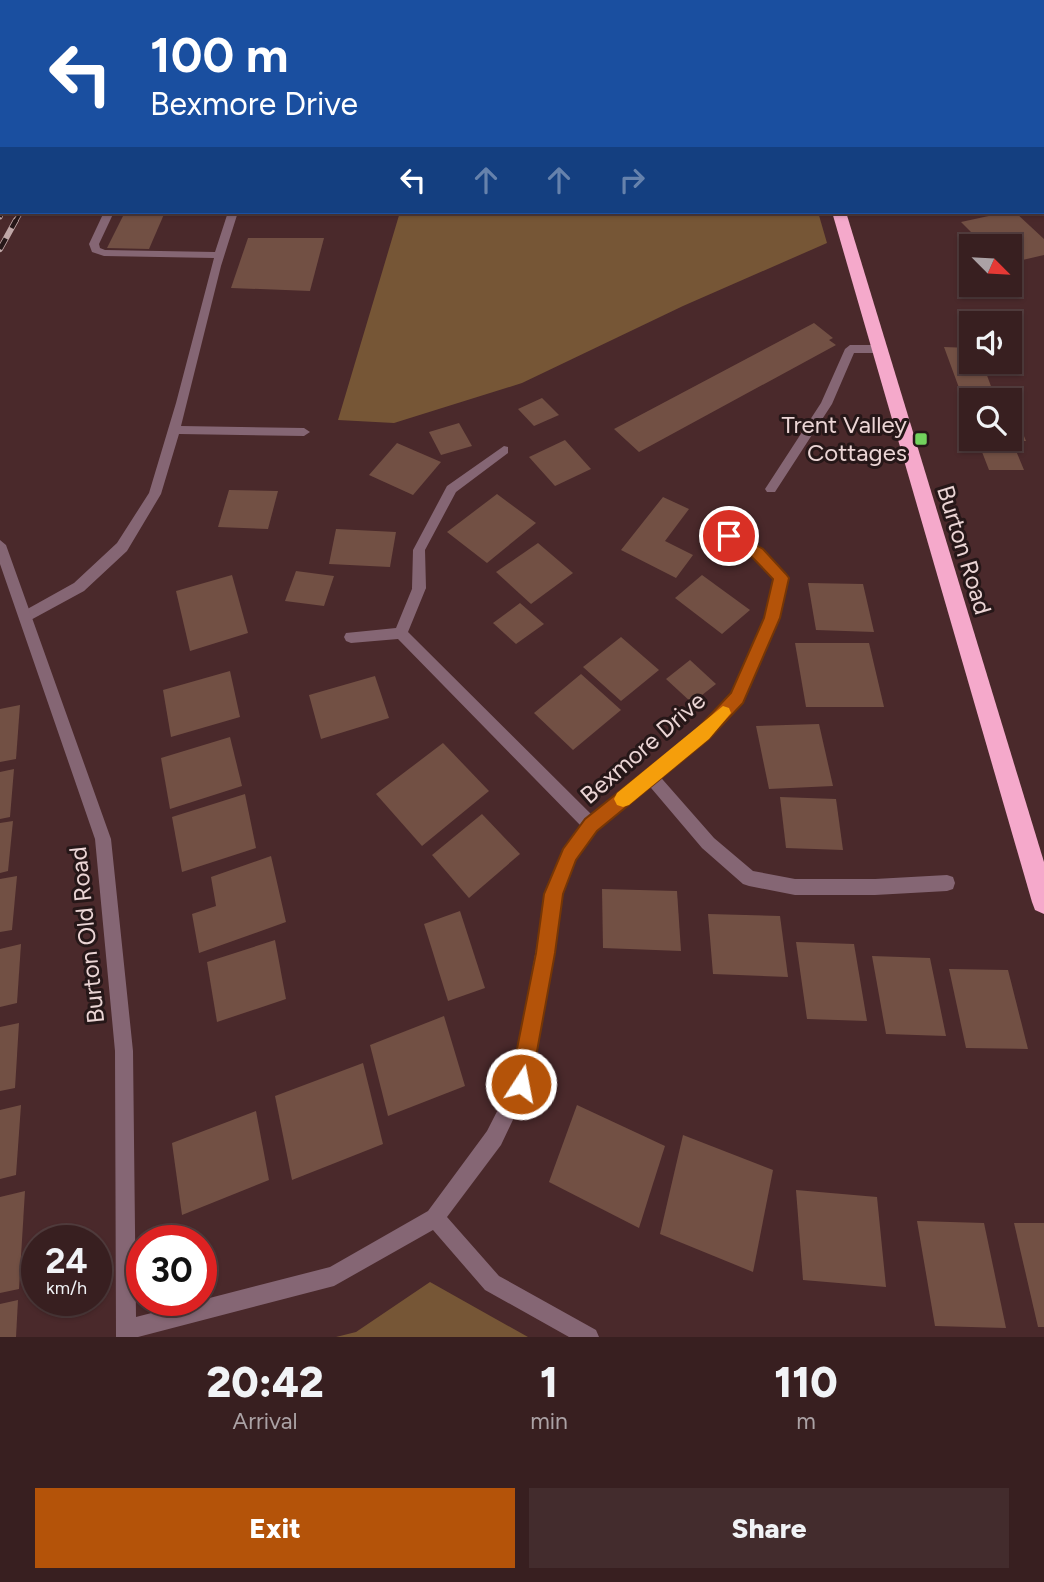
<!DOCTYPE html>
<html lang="en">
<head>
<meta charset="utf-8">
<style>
	body { margin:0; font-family:Figtree,sans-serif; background:#432c2d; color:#f1f3f6; height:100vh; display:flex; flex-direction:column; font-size:26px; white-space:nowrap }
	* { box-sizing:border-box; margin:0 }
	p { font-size:23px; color:#aba2a5 }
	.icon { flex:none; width:38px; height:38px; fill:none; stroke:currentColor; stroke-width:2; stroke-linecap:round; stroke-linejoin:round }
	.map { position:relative; height:1337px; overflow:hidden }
	.sheet { display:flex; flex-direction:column; background:#381f20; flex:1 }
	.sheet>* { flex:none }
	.hud { position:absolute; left:0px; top:0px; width:1045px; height:214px; box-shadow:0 2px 5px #0004,0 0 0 2px #523d3e; background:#1a4fa0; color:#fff; overflow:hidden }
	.needle { width:46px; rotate:114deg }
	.tools { position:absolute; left:959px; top:234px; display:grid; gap:14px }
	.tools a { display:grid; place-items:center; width:63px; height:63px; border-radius:0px; background:#381f20; box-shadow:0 2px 5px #0004,0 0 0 2px #523d3e; font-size:35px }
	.speed { position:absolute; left:21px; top:1225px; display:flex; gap:14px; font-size:35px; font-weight:700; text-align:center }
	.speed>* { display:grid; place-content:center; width:91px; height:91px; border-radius:50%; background:#381f20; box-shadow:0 2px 5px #0004,0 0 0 2px #523d3e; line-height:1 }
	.speed small { font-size:18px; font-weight:400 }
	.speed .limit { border:10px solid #d22; background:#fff; color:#111 }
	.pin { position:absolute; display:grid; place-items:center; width:60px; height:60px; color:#fff; margin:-30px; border:4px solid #fff; border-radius:50%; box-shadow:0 2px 7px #0007 }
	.me { position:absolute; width:77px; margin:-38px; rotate:11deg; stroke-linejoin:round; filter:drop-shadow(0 0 5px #0008) }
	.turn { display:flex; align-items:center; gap:24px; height:147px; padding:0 35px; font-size:32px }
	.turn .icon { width:91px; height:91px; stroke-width:2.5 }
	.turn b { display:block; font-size:49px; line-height:60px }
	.lanes { display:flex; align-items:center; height:66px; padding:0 35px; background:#0003; justify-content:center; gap:35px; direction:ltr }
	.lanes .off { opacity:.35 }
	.eta { display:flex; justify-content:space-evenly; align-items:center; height:119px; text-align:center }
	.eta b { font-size:42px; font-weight:800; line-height:49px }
	.cta { display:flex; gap:14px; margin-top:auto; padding:14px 35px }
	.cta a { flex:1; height:80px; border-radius:0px; background:#b45309; color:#fff; font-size:28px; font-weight:800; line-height:80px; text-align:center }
	.cta a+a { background:#432c2d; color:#f1f3f6 }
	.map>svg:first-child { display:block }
</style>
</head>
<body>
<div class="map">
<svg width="1044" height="1337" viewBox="0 0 1044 1337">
	<rect width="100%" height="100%" fill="#4a292b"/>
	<g fill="#765636">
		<path d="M400 212H818L827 243 683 306 522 383 394 423 338 420Z"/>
		<path d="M430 1282 528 1337H336L356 1332Z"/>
	</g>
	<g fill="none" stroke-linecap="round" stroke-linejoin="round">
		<rect fill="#714073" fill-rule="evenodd" x="1043" y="74" width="1" height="4"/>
	</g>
	<g fill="#725044">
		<path d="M125 212H165L149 249 107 248Z"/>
		<path d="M1007 212H1015L1044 239V255L1010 263V247H986L961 222Z"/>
		<path d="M248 238H324L310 291 231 288Z"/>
		<path d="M814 323 833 338 829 340 836 345 639 452 614 429Z"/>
		<path d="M944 347 971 348V362H982L995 397 962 396Z"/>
		<path d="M542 398 559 415 534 426 518 409Z"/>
		<path d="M1010 411H1014L1026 441H1012L1024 470H989L977 439H1010Z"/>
		<path d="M459 423 472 446 441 455 429 432Z"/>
		<path d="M565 440 591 469 555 486 529 457Z"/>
		<path d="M397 443 441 462 413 495 369 475Z"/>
		<path d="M229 490 278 491 268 529 218 527Z"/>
		<path d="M497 494 536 523 487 563 447 532Z"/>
		<path d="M663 497 689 509 665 541 693 555 676 578 621 550Z"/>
		<path d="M336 529 396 532 390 567 329 564Z"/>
		<path d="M538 543 573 573 531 604 496 572Z"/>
		<path d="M296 571 334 576 324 606 285 601Z"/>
		<path d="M232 575 248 633 190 651 176 591Z"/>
		<path d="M702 575 750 610 722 634 675 598Z"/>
		<path d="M808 583 863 584 874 632 816 630Z"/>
		<path d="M520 603 544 624 516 644 493 623Z"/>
		<path d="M621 637 659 670 621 701 583 667Z"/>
		<path d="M795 643H869L884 707H806Z"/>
		<path d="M690 660 716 684 692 703 666 679Z"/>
		<path d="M230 671 240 717 171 737 163 690Z"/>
		<path d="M581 674 621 710 573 750 534 713Z"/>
		<path d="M375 676 389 718 321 739 309 695Z"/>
		<path d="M20 705 16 759 0 762V709Z"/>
		<path d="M819 724 833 786 769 789 756 726Z"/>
		<path d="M230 737 242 786 170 809 161 758Z"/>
		<path d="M443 743 489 791 422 846 376 794Z"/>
		<path d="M14 769 10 817 0 819V772Z"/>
		<path d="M245 794 256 848 182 872 172 817Z"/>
		<path d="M780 797 836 799 843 850 786 848Z"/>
		<path d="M482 814 520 854 469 898 432 855Z"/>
		<path d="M13 821 8 871 0 873V823Z"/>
		<path d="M271 856 286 922 199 953 192 914 216 906 211 877Z"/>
		<path d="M17 876 12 930 0 932V879Z"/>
		<path d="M602 889 677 891 681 951 603 948Z"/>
		<path d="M460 911 485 988 448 1001 424 924Z"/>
		<path d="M708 914 780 916 788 977 713 974Z"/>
		<path d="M275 940 286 999 217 1022 207 962Z"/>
		<path d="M796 942 854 944 867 1021 807 1019Z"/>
		<path d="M21 944 17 1003 0 1007V949Z"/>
		<path d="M872 956 930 958 946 1036 886 1034Z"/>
		<path d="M949 969 1008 970 1028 1049 966 1048Z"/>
		<path d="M444 1016 465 1086 388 1116 370 1045Z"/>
		<path d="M19 1023 15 1088 0 1091V1027Z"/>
		<path d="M363 1063 383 1144 292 1180 275 1096Z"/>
		<path d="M21 1105 16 1175 0 1179V1110Z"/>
		<path d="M577 1105 665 1146 639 1228 549 1182Z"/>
		<path d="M256 1111 269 1180 182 1215 172 1143Z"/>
		<path d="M683 1135 773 1170 753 1272 660 1234Z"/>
		<path d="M796 1190 877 1197 886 1287 803 1280Z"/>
		<path d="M25 1191 19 1289 0 1293V1197Z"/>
		<path d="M917 1221 984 1223 1006 1328 935 1326Z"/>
		<path d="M1014 1223H1044V1327H1038Z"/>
		<path d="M18 1300 16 1337H0V1304Z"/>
	</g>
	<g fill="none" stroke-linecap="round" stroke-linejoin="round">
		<path stroke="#7f6163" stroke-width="2.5" stroke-dasharray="2 2" stroke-linecap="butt" d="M848 0 851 2"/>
		<g fill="#856674" fill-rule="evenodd">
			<path d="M697 0H705L706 2H698Z"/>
			<path d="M104 212H114L99 244 100 248 105 250 215 252 228 212H238L221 266 181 426 304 428 310 432 304 436 179 434 161 494 127 551 84 591 27 622 22 620 20 616 22 612 74 583 117 543 149 493 176 403 214 258 104 256 92 252 89 244Z"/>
			<path d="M850 345H879L884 349 879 353H854L832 404 775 492H767L765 489 767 486 821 403 845 349Z"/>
			<path d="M504 446 508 447V453L456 492 425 550 426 588 419 593 414 592 412 588 413 550 447 486Z"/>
			<path d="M729 531 763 549 788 578 779 618 742 702 708 739 703 740 698 739 696 734 732 694 765 618 774 579 753 557 725 539 723 536Z"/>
			<path d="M651 770 656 772 714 838 753 871 795 879H875L947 875 953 877 955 883 953 889 947 891 875 895H795L749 886 743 884 702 848 646 782 643 777 646 772Z"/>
		</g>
		<g fill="#856674" fill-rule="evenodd">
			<rect x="1043" y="26" width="1" height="4"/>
			<path d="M0 540 6 545 111 839 133 1051 136 1317 330 1267 428 1211 487 1131 512 1082 546 894 563 850 581 826 398 639 351 643 346 641 344 637 346 633 396 628 414 584H424L426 588 408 632 592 815 698 729 703 728 708 729 710 734 708 739 596 830 575 860 562 894 530 1084 501 1145 447 1217 499 1276 596 1330 599 1337H569L485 1290 433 1230 334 1286 138 1337H116L115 1051 95 839 0 564Z"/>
		</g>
		<g fill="#f5a9cb" fill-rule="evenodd">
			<rect x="783" y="0" width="12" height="2"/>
			<path d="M832 212H846L1044 862V914L1035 910 1032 902Z"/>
		</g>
		<g stroke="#c0a7a7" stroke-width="5">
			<g id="rail-far1">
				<path d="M220 2 222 0"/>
				<path d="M0 175 2 170"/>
				<path d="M0 217 2 212"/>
				<path d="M15 222 21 212"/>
			</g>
		</g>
		<g stroke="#c0a7a7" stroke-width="6">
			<path id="rail" d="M0 249 16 220"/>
		</g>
		<use href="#rail-far1" stroke="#261718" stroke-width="3.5" stroke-dasharray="10" stroke-linecap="butt"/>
		<use href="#rail" stroke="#261718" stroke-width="4.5" stroke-dasharray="12" stroke-linecap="butt"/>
	</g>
	<path fill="#b45309" stroke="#753606" stroke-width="2" d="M729 530 763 549 786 574 789 578 780 618 743 703 709 739 597 831 576 860 563 894 555 953 531 1084 528 1091 521 1094 513 1091 510 1084 536 953 544 894 563 849 585 819 697 729 731 693 764 618 773 579 752 557 724 540 721 536 724 532Z"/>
	<path fill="#f59e0b" d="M723 706 729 708 731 713 709 739 629 805 623 807 617 805 614 799 617 793Z"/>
	<rect fill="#72d25d" stroke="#261718" stroke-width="2.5" x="914" y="432" width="14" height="14" rx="3.5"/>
	<g text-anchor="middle" stroke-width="6" stroke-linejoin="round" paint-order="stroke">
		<g font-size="24" fill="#ebd5d5" stroke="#261718" text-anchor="end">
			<text x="907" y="433">Trent Valley<tspan x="907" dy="28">Cottages</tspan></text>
		</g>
		<g font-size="24" fill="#ebd5d5" stroke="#261718">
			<text transform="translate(964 550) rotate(73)" y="8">Burton Road</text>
			<text transform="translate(643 748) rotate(-41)" y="8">Bexmore Drive</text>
			<text transform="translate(87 935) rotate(-96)" y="8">Burton Old Road</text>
		</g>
	</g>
</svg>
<div class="tools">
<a><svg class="needle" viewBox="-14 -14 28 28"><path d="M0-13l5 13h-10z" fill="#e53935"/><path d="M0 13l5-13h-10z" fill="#aba2a5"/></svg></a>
<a><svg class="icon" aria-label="sound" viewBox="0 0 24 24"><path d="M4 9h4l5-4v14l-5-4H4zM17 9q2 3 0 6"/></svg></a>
<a><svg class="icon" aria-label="search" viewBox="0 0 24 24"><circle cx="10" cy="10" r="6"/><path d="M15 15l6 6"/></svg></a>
</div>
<div class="speed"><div>24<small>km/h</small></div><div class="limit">30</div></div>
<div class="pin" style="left:729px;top:536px;background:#d93025"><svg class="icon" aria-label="arrive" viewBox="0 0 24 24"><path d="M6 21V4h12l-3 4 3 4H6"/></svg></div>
<svg class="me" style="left:521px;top:1084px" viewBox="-20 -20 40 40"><circle r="17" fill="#b45309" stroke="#fff" stroke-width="3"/><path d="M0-11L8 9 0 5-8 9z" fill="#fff"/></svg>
<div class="hud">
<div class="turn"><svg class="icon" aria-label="left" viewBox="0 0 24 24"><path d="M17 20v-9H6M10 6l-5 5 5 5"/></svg><div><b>100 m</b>Bexmore Drive</div></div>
<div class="lanes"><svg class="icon" aria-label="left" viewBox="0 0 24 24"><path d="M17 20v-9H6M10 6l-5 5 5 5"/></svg><svg class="icon off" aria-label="ahead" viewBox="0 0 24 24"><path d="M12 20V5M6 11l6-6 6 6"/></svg><svg class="icon off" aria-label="ahead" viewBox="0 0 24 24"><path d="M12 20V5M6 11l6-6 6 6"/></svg><svg class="icon off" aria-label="right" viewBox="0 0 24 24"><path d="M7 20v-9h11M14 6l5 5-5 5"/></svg></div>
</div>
</div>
<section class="sheet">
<div class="eta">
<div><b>20:42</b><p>Arrival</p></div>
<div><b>1</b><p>min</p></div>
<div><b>110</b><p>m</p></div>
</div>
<div class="cta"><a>Exit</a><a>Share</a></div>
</section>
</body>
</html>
